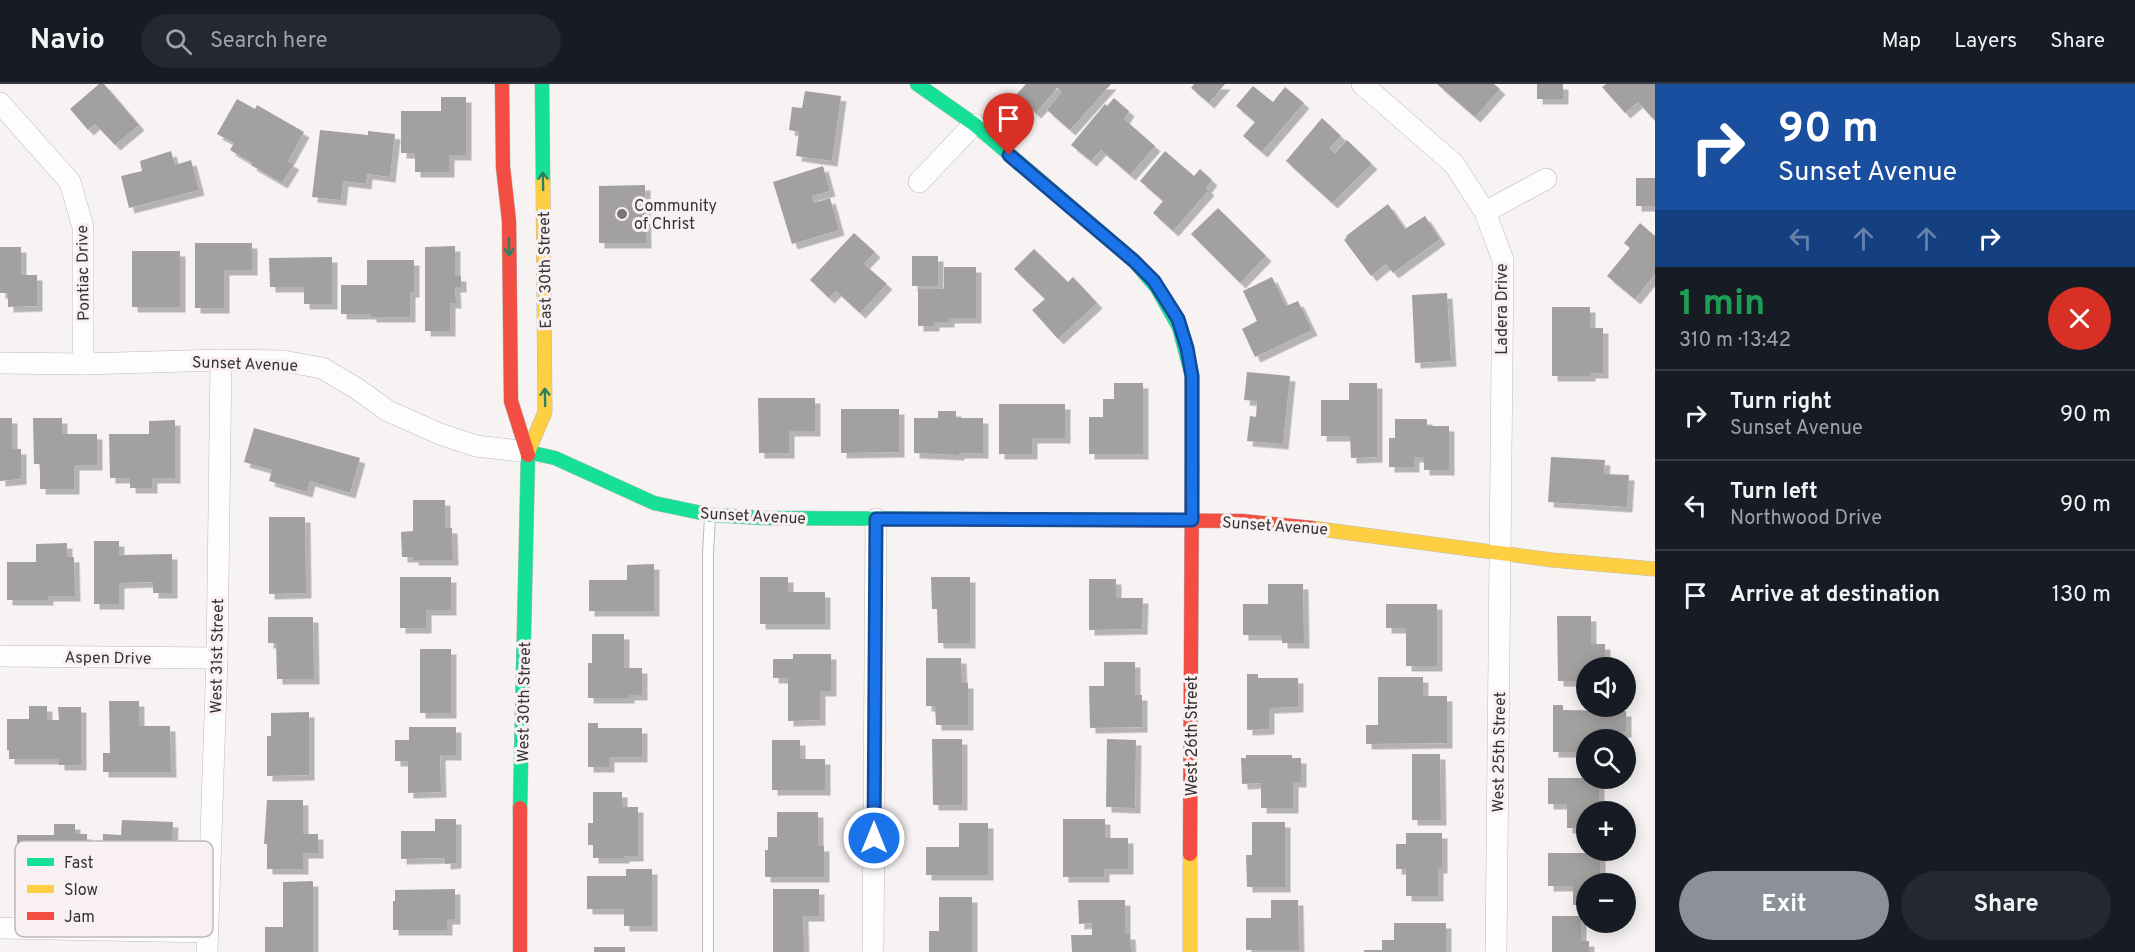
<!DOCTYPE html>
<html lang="en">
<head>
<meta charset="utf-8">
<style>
	body { margin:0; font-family:Overpass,sans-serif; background:#242831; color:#f1f3f6; height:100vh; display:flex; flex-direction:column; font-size:22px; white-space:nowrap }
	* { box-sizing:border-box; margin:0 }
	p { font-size:20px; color:#9ea1a6 }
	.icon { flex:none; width:33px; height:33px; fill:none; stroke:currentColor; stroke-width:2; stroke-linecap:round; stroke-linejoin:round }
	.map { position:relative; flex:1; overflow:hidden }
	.side { display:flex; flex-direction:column; background:#171b24; width:480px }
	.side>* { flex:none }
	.guide { background:#1a4fa0; color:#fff; overflow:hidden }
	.tools { position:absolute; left:1576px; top:573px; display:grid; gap:12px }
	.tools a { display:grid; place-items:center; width:60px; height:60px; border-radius:50%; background:#171b24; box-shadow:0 3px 15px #0003; font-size:30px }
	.pin { position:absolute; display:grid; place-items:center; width:51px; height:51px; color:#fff; margin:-62px -26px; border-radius:50% 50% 50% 0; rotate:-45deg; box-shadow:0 0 6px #0007 }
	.pin .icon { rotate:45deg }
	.me { position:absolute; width:66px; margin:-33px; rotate:0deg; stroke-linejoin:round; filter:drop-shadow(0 0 4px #0008) }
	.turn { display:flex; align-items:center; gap:21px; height:126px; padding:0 24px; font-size:27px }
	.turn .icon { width:78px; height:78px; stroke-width:2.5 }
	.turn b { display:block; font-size:42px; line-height:51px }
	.lanes { display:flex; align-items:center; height:57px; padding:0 24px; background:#0003; justify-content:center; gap:30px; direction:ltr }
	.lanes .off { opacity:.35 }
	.round { display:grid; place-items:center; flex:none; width:63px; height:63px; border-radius:32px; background:#242831 }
	.summary { display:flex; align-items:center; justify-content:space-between; height:102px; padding:0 24px }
	h1 { font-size:36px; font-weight:700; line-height:45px; color:#1e9e55 }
	.button { display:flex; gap:12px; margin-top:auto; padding:12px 24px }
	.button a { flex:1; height:69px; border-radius:36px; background:#8c9099; color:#fff; font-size:24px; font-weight:700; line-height:69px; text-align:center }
	.button a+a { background:#242831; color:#f1f3f6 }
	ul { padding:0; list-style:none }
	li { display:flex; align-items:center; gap:18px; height:90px; padding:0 24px; border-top:2px solid #363941 }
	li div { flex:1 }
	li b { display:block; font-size:22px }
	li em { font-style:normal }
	header { display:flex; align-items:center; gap:36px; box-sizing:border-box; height:84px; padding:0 30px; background:#171b24; border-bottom:2px solid #363941 }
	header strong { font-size:28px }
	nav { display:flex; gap:33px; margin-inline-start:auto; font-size:21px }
	.search { width:420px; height:54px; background:#242831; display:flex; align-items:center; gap:15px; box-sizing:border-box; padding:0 21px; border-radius:33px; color:#9ea1a6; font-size:22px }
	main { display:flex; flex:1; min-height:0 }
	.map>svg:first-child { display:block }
</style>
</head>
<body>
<header>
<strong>Navio</strong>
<div class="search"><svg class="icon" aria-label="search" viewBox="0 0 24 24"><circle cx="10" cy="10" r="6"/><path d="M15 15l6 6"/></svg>Search here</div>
<nav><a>Map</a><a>Layers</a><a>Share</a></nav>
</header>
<main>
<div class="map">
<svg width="1655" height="868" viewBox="0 0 1655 868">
	<defs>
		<filter id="shadow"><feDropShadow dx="5.5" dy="5.5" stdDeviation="0" flood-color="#0004"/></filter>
	</defs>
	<rect width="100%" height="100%" fill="#f7f3f3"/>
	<g fill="#a3a1a0" filter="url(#shadow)">
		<path d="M99 0H104L139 41 115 61 95 40 88 46 70 25Z"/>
		<path d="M1026 0H1111L1070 46 1047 26 1062 8 1057 4 1036 29 1015 12Z"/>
		<path d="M1194 0H1225L1209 19 1191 4Z"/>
		<path d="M1437 0H1494L1500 5 1475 33Z"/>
		<rect x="1537" y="0" width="26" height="15"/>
		<path d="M1606 0H1655V37L1638 18 1625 29 1602 3Z"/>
		<path d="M1253 2 1273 18 1285 3 1304 19 1262 68 1243 52 1255 38 1236 22Z"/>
		<path d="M805 7 841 12 832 77 796 72 799 48 789 46 792 23 802 24Z"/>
		<path d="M441 13H466V71H449V88H415V69H401V27H441Z"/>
		<path d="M1114 14 1129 27 1124 35 1155 62 1130 91 1101 66 1091 77 1071 61 1105 20 1107 22Z"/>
		<path d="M237 15 255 25 257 21 304 48 288 77 294 80 282 99 251 81 252 79 230 66 234 59 217 50Z"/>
		<path d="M1322 34 1341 52 1329 64 1335 69 1347 56 1372 80 1332 119 1286 77Z"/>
		<path d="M320 46 368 51V47L395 50 390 93 367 90 366 100 343 97 341 116 312 113Z"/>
		<path d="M171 67 175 81 191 76 199 106 129 124 121 92 142 87 140 77Z"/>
		<path d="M1165 67 1194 92 1200 85 1212 96 1206 104 1209 106 1173 147 1153 129 1163 117 1140 97Z"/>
		<path d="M823 82 830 107 812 112 814 119 830 114 839 146 792 160 773 98Z"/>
		<rect x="1636" y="94" width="19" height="28"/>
		<path d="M645 101 646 159H599V102Z"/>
		<path d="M1388 120 1405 145 1425 132 1440 155 1393 189 1386 180 1371 192 1344 156 1347 153 1346 152Z"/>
		<path d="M1218 124 1266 172 1240 199 1191 150Z"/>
		<path d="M1640 139 1655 152V190L1635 215 1607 192 1630 164 1624 159Z"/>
		<path d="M854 149 875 168 864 180 887 200 860 229 836 207 829 214 810 196Z"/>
		<path d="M195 159H252V186H224V224H195Z"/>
		<path d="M455 162V192H461V203H455L456 219H450V247H425V163Z"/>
		<path d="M0 163H21V191H37V222L8 223V209H0Z"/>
		<path d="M1034 165 1068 198 1073 193 1097 219 1058 255 1032 226 1045 215 1014 185Z"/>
		<rect x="132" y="167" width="48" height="56"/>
		<rect x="912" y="172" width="26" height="30"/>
		<path d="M332 173V220H304V203H270L269 174Z"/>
		<path d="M367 176H414V208H410V233H371V230H341V201H367Z"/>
		<path d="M944 183H976V234H949V238H934V242H918V205H944Z"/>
		<path d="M1272 193 1286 222 1298 217 1312 246 1255 273 1242 245 1257 237 1243 207Z"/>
		<path d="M1447 209 1451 277 1415 279 1412 211Z"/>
		<path d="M1552 223H1590V244H1603V289H1590V292H1552Z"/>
		<path d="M1247 288 1290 292 1283 360 1247 357 1250 332 1256 333 1257 317 1244 316Z"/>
		<path d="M1114 299H1143V370H1089V333H1103V315H1114Z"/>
		<path d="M1349 299H1377V373L1351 374 1350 352H1321V316H1349Z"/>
		<path d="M758 314H815V347H789V369H759Z"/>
		<path d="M999 320H1065V354H1032V370H999Z"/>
		<path d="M841 325H899V368L841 369Z"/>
		<path d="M938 327H956V334H983V369H959V371L914 369V334H938Z"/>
		<path d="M0 334H12V365H21V395L0 397Z"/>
		<path d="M33 334H62V350H97V381H74V405H40V380H34Z"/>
		<path d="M1395 335H1427V342H1449V386H1424V373H1414V383H1389V354H1395Z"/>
		<path d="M175 336V394H152V404H130V394H110L109 350H149V337Z"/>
		<path d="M254 344 360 374 350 409 310 397 307 408 269 397 272 386 244 378Z"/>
		<path d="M1551 373 1605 376 1604 390 1629 391 1627 423 1548 418Z"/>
		<path d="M413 416H445V444H452L453 476H413V473H402L401 448 413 447Z"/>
		<path d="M269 433H305L306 509 269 510Z"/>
		<path d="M94 457H119V471L172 470V509H153V498L119 499V520H94Z"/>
		<path d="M67 459V473H74L75 512H48V516H7V478H36V460Z"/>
		<path d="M654 480V527H589V496H627V481Z"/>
		<path d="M400 493H451V526H426V544H400Z"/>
		<path d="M760 493H788V508H825V540H760Z"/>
		<path d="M931 493H970V559H938L937 525H932Z"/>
		<path d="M1089 495H1116V514H1143L1142 545 1089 546Z"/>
		<path d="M1268 500H1303L1304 559H1282V551H1243V520H1268Z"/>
		<path d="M1386 520H1437V582H1406V544H1386Z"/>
		<path d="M1557 532H1591V560H1605V584H1587V597H1558Z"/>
		<path d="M268 533H313L314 595H277L276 559H268Z"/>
		<path d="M592 550H624V584H642V611H629V614H588V579H592Z"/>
		<rect x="420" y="565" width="31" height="64"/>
		<path d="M793 570H831V607H820V636L788 637V594H773V575H793Z"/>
		<path d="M926 574H961L962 599H968V641H936L935 622H926Z"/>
		<path d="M1104 578H1135V611H1142V643L1090 644 1089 602H1104Z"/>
		<path d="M1247 590H1258V594H1298V623L1269 624V645L1247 646Z"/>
		<path d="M1378 593H1423V612H1447V659L1366 660V641H1378Z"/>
		<path d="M109 617H139V642H170L171 688H103V669H110Z"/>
		<path d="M1553 621H1563V626L1626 627V648H1606V656H1587V672H1576V668H1553Z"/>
		<path d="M29 622H47V636H59L58 623H81V681H59V675H9V666H7V635H29Z"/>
		<path d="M309 628V691L267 692V652H271V629Z"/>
		<path d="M588 639H598V644H642V673H609V683H588Z"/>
		<path d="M409 643H456V671H440L441 708 408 709V677H395V656H409Z"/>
		<path d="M932 655H962V721H933Z"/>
		<path d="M1107 655 1136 656 1135 724 1106 723Z"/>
		<path d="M772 656H800V675H825V706H772Z"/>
		<path d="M1412 670H1440L1441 736H1412Z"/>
		<path d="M1246 671H1292V674H1301V698H1293V724H1261V699L1242 700 1241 674H1246Z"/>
		<path d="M1548 694H1599V728H1587V744H1567V720H1548Z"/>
		<path d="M593 708H622V723H638V772H624V774H593V761H588V739H593Z"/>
		<path d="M267 716H303V750H318V769H303V785H267V760H264Z"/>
		<path d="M777 728H818V762H824V793H765V766H768V753H777Z"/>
		<path d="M435 735H456V779L445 780V774L401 775V747H435Z"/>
		<path d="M1063 735H1105V754H1128V785H1104V793H1063Z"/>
		<path d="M122 736 173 738 171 793 141 792V798L129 797 130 791 101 790 103 750 121 751Z"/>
		<path d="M1252 738H1285V803H1247L1246 771H1252Z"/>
		<path d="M959 739H988V791H926V763H959Z"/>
		<path d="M54 740H75V750H87V791L17 790V751H54Z"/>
		<path d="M1406 749H1442V784H1438V812H1406V785H1396V760H1406Z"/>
		<path d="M1548 769H1600V800H1587V821H1573V802H1548Z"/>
		<path d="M626 785H652V842H624V825H587V792H626Z"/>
		<path d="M313 797V868H265V843H283V798Z"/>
		<path d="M455 805V835H447V846H393V817H395V806Z"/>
		<path d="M773 805H819V832H803L804 868H773Z"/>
		<path d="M939 813H972V868H929V847H939Z"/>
		<path d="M1078 816H1125V850H1130L1131 868H1072L1071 851H1092V839L1079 840Z"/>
		<path d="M1271 816H1298L1299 866H1246V834H1271Z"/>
		<path d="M1552 832H1581V857H1589V868H1552Z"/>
		<path d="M1394 839H1446V868H1364V866H1382V856H1394Z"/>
		<rect x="594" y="863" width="31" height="5"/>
	</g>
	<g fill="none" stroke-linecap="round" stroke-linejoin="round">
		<g stroke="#bcb9b9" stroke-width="12">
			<path id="lane" d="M708 868V469L710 433"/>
		</g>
		<g stroke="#bcb9b9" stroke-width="22">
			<g id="street">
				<path d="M1362 0 1454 80 1485 128 1503 176 1496 868"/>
				<path d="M0 19 70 98 83 143V280"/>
				<path d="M919 98 974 40"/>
				<path d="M1485 128 1546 95"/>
				<path d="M0 279 83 280 221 276 283 277 322 284 356 304 388 327 440 350 476 362 528 368"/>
				<path d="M0 572 217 574"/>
				<path d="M0 844 207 848"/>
				<path d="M207 868 217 574 221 276"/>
				<path d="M873 868 876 435"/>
			</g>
		</g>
		<g stroke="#bcb9b9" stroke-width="15">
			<g id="fast">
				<path d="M542 0 543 98"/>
				<path d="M917 0 974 40 1134 177 1157 204 1179 243 1192 292V382"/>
				<path d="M528 368 555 374 654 419 711 431 766 434 940 435"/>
				<path d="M520 724 528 371"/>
			</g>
		</g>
		<g stroke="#bcb9b9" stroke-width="15">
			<g id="slow">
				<path d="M528 368 545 328 543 98"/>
				<path d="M1312 444 1552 476 1655 485"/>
				<path d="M1190 868V770"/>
			</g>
		</g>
		<g stroke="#bcb9b9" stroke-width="15">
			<g id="jam">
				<path d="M502 0 503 83 509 137 511 317 528 371"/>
				<path d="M940 435 1242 437 1312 444"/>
				<path d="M1190 770 1192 382"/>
				<path d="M520 868V724"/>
			</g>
		</g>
		<use href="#lane" stroke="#fefdfd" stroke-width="10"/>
		<use href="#street" stroke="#fefdfd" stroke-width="21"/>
		<use href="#fast" stroke="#16e098" stroke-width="14"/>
		<use href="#slow" stroke="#ffcf43" stroke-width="14"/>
		<use href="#jam" stroke="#f24e42" stroke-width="14"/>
	</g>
	<defs><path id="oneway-shaft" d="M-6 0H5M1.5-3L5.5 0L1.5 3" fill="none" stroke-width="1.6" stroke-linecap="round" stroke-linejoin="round" transform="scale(1.5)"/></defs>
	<g stroke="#288160">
		<use href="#oneway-shaft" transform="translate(543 97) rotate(-91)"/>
		<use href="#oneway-shaft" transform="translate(509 163) rotate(89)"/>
		<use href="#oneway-shaft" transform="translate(545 313) rotate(-91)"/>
	</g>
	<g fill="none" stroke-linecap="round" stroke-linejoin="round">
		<g stroke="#114b97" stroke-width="15">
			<path id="route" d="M874 754 876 435 1192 436V292L1187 264 1178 235 1154 197 1134 177 1009 71"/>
		</g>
		<use href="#route" stroke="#1a73e8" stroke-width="10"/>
	</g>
	<circle fill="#7a7676" stroke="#f9f1f1" stroke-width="2" cx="622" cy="130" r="6"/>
	<g text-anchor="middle" stroke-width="6" stroke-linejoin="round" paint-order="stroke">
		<g font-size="16" fill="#363333" stroke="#f9f1f1" text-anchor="start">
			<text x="634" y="127">Community<tspan x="634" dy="18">of Christ</tspan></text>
		</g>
		<g font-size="16" fill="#363333" stroke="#f9f1f1">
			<text transform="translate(544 186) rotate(-91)" y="6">East 30th Street</text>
			<text transform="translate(82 189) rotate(-91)" y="6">Pontiac Drive</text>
			<text transform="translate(1501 225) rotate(-90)" y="6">Ladera Drive</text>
			<text transform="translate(245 279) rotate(2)" y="6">Sunset Avenue</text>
			<text transform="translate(753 431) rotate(3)" y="6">Sunset Avenue</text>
			<text transform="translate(1275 441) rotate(4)" y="6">Sunset Avenue</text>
			<text transform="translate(216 572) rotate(-89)" y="6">West 31st Street</text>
			<text transform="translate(108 573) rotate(1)" y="6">Aspen Drive</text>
			<text transform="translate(523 618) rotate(-89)" y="6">West 30th Street</text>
			<text transform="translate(1191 652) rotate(-90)" y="6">West 26th Street</text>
			<text transform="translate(1498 668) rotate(-89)" y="6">West 25th Street</text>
		</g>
	</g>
	<rect x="15" y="757" width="198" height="96" rx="9" fill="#f9f1f1" stroke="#beb8b8" stroke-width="1.5"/>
	<rect x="27" y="774" width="27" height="8" fill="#16e098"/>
	<rect x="27" y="801" width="27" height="8" fill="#ffcf43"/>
	<rect x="27" y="828" width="27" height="8" fill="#f24e42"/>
	<g font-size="16" fill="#363333">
		<text x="64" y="784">Fast</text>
		<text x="64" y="811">Slow</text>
		<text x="64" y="838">Jam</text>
	</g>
</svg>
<div class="tools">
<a><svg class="icon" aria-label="sound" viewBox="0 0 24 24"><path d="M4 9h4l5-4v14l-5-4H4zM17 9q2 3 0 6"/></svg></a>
<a><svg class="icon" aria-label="search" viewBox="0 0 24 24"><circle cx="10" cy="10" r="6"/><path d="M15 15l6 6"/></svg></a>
<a>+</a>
<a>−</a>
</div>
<div class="pin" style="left:1009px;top:71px;background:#d93025"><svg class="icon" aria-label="arrive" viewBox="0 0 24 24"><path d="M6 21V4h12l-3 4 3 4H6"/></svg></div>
<svg class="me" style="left:874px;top:754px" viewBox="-20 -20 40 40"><circle r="17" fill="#1a73e8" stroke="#fff" stroke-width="3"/><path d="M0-11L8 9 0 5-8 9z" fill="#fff"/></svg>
</div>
<section class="side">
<div class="guide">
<div class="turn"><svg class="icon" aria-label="right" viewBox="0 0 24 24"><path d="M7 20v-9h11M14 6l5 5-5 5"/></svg><div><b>90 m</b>Sunset Avenue</div></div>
<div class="lanes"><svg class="icon off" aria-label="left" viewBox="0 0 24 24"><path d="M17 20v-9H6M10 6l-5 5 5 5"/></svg><svg class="icon off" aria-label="ahead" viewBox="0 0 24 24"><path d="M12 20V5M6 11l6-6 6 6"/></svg><svg class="icon off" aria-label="ahead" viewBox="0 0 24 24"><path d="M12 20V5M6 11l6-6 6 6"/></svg><svg class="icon" aria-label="right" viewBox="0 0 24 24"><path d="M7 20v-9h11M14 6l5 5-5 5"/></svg></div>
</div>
<div class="summary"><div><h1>1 min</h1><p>310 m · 13:42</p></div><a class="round" style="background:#d93025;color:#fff"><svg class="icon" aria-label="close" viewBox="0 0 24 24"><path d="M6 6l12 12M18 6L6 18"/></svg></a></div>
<ul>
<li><svg class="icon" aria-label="right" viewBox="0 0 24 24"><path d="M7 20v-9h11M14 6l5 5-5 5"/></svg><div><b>Turn right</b><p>Sunset Avenue</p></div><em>90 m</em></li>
<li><svg class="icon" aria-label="left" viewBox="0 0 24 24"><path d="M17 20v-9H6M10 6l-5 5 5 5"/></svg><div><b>Turn left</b><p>Northwood Drive</p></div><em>90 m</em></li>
<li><svg class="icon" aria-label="arrive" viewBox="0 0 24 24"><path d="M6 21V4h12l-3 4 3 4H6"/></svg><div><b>Arrive at destination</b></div><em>130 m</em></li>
</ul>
<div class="button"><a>Exit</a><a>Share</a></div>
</section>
</main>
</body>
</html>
